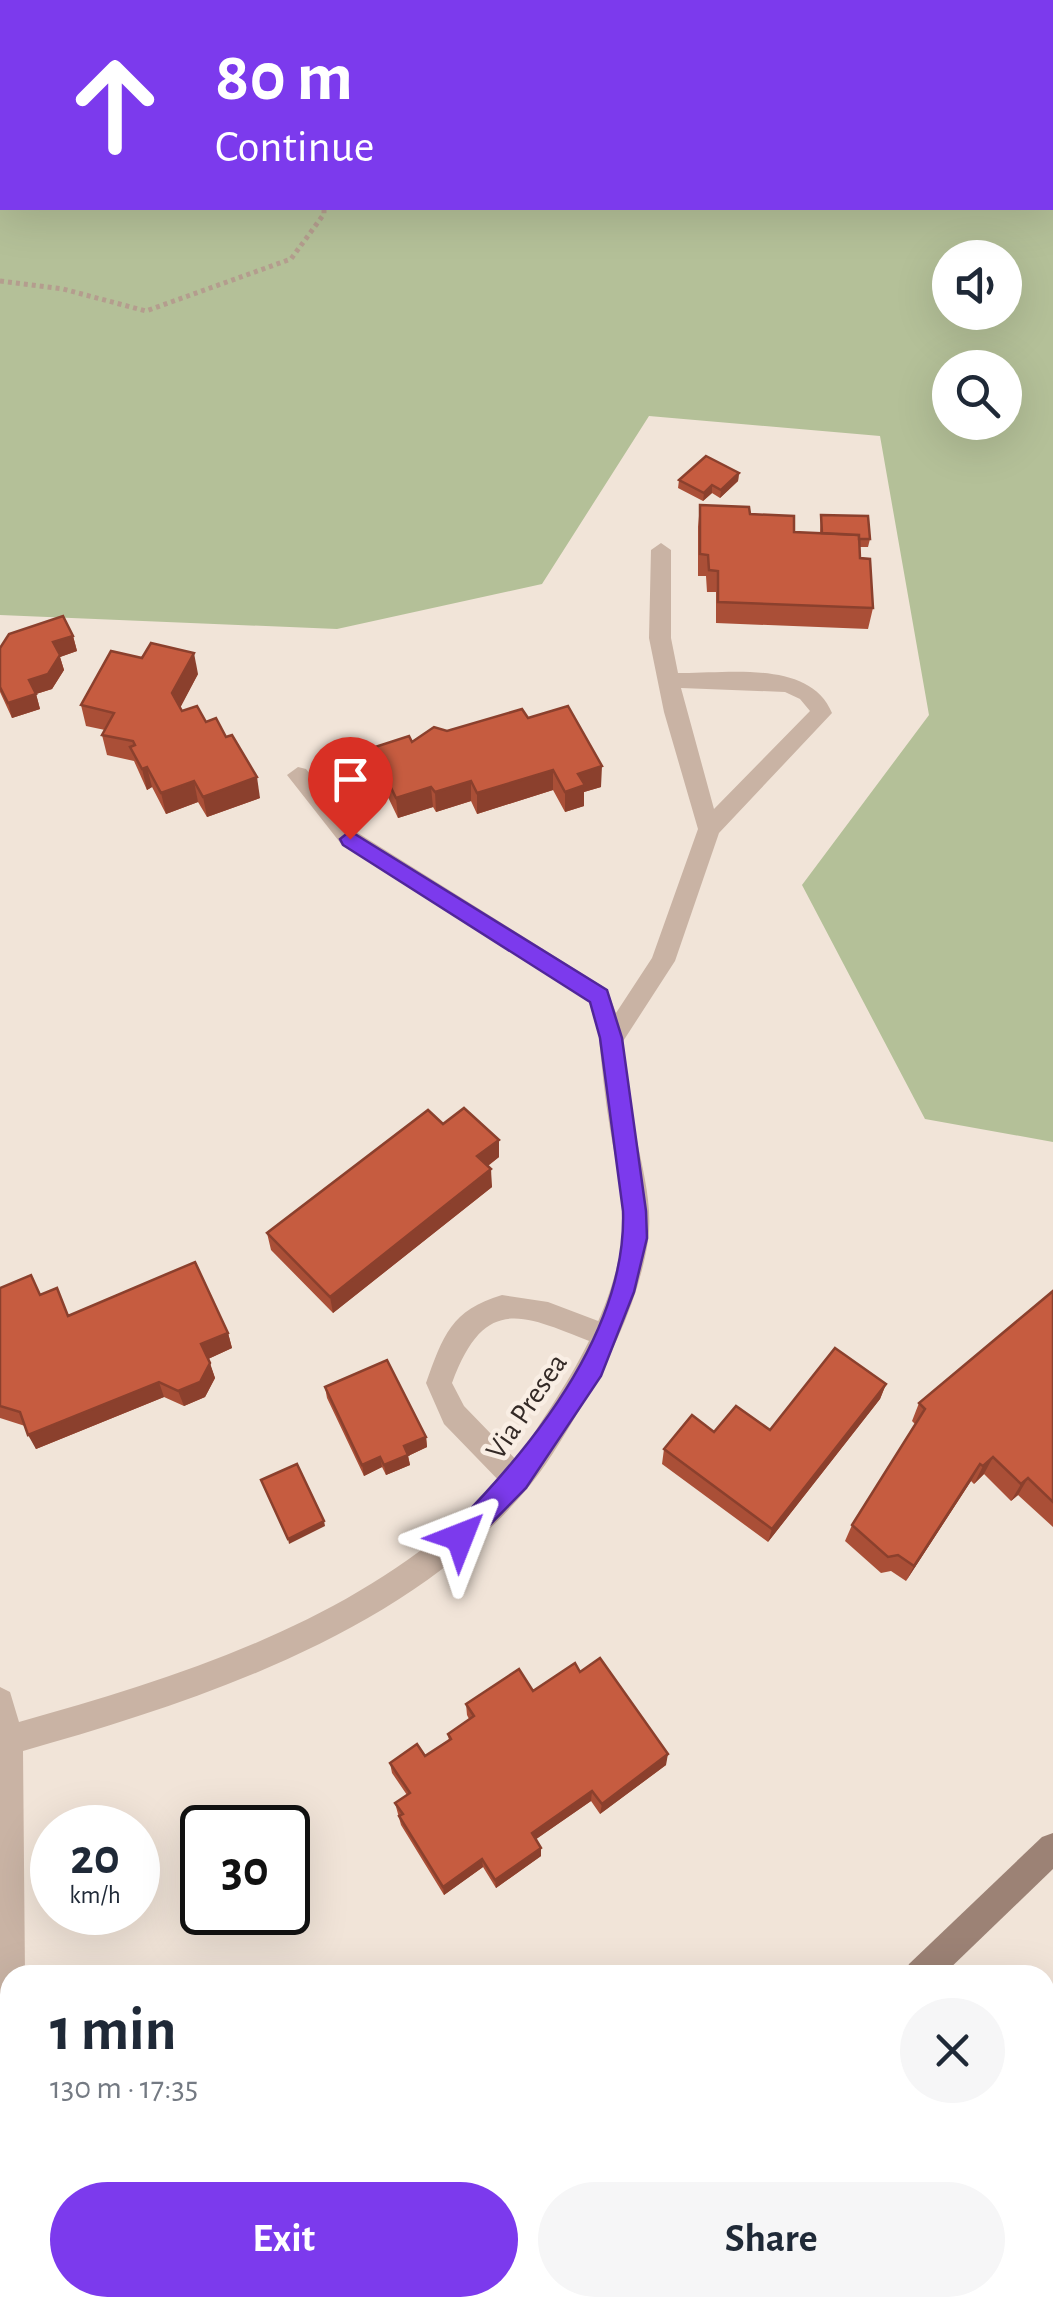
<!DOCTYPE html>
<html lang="en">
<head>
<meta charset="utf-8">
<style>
	body { margin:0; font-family:"Alegreya Sans",sans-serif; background:#f6f6f7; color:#1f2937; height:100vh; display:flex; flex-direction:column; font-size:38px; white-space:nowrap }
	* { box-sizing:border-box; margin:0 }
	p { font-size:32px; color:#747a83 }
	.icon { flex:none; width:55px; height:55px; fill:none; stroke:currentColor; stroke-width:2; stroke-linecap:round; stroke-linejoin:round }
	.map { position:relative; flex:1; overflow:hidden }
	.details { position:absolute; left:0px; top:1965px; width:1055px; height:352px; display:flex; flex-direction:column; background:#fff; border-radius:30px 30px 0 0; box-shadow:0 10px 40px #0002 }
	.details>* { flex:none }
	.guide { position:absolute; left:0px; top:0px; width:1055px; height:210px; box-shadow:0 10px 40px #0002; background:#7c3aed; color:#fff; overflow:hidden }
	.fabs { position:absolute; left:932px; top:240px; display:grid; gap:20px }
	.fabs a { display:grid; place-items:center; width:90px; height:90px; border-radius:50%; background:#fff; box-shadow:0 10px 40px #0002; font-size:50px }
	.speed { position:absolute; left:30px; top:1805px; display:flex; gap:20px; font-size:50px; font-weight:700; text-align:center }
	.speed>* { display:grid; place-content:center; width:130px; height:130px; border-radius:50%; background:#fff; box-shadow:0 10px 40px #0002; line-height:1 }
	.speed small { font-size:25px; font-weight:400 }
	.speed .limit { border:5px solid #111; border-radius:15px; background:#fff; color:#111 }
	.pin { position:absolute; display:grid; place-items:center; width:85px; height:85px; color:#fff; margin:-102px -42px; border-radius:50% 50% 50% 0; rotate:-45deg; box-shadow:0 0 10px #0007 }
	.pin .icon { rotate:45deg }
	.me { position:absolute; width:110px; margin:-55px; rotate:45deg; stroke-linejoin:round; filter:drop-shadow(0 0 8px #0008) }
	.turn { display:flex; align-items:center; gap:35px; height:210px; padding:0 50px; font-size:45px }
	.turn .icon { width:130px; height:130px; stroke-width:2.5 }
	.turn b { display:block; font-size:70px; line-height:85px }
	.round { display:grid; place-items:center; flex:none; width:105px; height:105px; border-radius:52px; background:#f6f6f7 }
	.head { display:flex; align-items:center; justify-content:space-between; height:170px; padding:0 50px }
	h1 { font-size:60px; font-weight:700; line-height:75px }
	.button { display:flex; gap:20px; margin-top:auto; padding:20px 50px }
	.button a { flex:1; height:115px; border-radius:60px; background:#7c3aed; color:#fff; font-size:40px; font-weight:700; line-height:115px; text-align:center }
	.button a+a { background:#f6f6f7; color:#1f2937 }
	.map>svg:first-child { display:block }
</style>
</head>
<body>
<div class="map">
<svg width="1053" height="2316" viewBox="0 0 1053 2316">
	<rect width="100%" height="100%" fill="#f1e4d8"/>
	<path fill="#b4c098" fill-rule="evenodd" d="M0 0H1053V1142L925 1119 802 885 929 715 880 436 649 416 542 584 337 629 0 615ZM2 2H1052V208H2ZM950 258H1005V312H950ZM950 368H1005V422H950Z"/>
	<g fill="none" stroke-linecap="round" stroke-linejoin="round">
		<g stroke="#b49d8e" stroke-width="5" stroke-dasharray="4 4" stroke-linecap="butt">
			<path d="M872 0 877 2"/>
			<path d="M720 2 725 0"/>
			<path d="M0 281 63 289 146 311 291 259 324 214V208"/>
		</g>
		<g fill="#c9b3a4" fill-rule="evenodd">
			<path d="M661 543 671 550V638L678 673C726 674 810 659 832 713L719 833 675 961 620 1046H602L589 1002 342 845 287 775 298 767 306 769 358 833 607 989 616 1013 652 958 698 829 664 712 649 638 651 550ZM681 688 785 692 800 699 810 711 714 809Z"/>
			<path d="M502 1295 548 1302 614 1327 618 1335 614 1343 605 1347C529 1319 487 1287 452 1383L464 1406 527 1471 531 1480 527 1489 517 1493 507 1489 444 1424 426 1383C443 1336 451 1310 502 1295Z"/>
		</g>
		<g fill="#c9b3a4" fill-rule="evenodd">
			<path d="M611 1029 620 1032 623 1039C627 1072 630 1104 636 1136 643 1171 653 1206 648 1241 639 1298 613 1353 584 1402 568 1429 551 1459 531 1484 411 1632 199 1701 23 1751L25 1975H10V2241L0 2236V1687L10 1692 19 1722C194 1673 385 1612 509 1469 525 1450 537 1427 551 1407 584 1356 613 1301 622 1241 628 1204 616 1166 610 1129 605 1099 602 1069 599 1039L602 1032Z"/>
			<path d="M10 2301V2308H41L42 2316H8Z"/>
		</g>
		<g fill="#9c8275" fill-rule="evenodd">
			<path d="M1053 1833V1869L943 1975H904L909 1964 1042 1837Z"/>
			<path d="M1053 2005V2042L1045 2045V2009Z"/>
			<path d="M493 2308H534L531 2316H489Z"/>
			<path d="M707 2308H748L745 2316H703Z"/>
		</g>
	</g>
	<g fill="#aa4f37">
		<path d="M739 473 738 481 720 498 712 493 703 501 678 488 679 480Z"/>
		<path d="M700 505 750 514 794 532 820 533 821 515 870 539 868 547H859L860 558 873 608 868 629 716 623V592H707L706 576H698V527Z"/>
		<path d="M73 636 77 651 60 657 64 670 52 689 36 694 40 709 12 718 0 692V648Z"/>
		<path d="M198 674 180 707 182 711 206 722 260 798 207 817 198 802 166 814 152 787 147 790 134 761 107 755 102 735 105 730 86 726 81 705Z"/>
		<path d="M528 718 601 787 584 792V806L565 812 553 790 477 814 471 801 436 812 433 807 398 818 374 768 372 748 412 742 447 731Z"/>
		<path d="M443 1124 499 1140V1157L488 1166 492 1187 333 1313 271 1250 267 1233Z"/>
		<path d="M0 1288 40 1295 69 1316 228 1333 232 1348 208 1359 215 1378 205 1397 184 1406 164 1397 36 1449 25 1426 0 1418Z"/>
		<path d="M1053 1291V1527L1018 1495 1011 1501 984 1474 974 1484 971 1481 906 1581 891 1571 881 1573 845 1541 852 1525 915 1424 912 1421 919 1403Z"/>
		<path d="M886 1384 880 1399 768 1542 662 1464 664 1449 714 1432 770 1430Z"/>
		<path d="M325 1387 426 1437 427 1447 408 1456 410 1465 386 1475 382 1467 364 1476 327 1398Z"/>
		<path d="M580 1672 666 1765 600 1814 591 1801 536 1839 541 1848V1856L496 1888 483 1867 444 1895 401 1825 395 1803 407 1795 392 1773 390 1763 425 1756 449 1741 448 1734 469 1719 467 1715 466 1704 533 1691Z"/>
	</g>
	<g fill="#8b402d">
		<path d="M739 473 738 481 720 498 721 490Z"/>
		<path d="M712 485V493L703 501 704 493Z"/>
		<path d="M73 636 77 651 60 657 64 670 52 689 36 694 40 709 12 718 8 703 29 680 53 642Z"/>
		<path d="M194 653 198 674 177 714 172 693Z"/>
		<path d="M602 766 601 787 584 792V806L565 812V792L578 774Z"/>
		<path d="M147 767 152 787 147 790 142 769Z"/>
		<path d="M553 770V790L477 814V793Z"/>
		<path d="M257 777 260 798 207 817 203 797Z"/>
		<path d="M194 781 198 802 166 814 161 793Z"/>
		<path d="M471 781V801L436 812 435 792Z"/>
		<path d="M431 787 433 807 398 818 396 798Z"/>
		<path d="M499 1140V1157L478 1173 477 1156Z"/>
		<path d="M491 1169 492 1187 333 1313 330 1297Z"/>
		<path d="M228 1333 232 1348 206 1360 201 1344Z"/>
		<path d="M210 1363 215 1378 205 1397 184 1406 178 1391Z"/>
		<path d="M159 1382 164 1397 36 1449 28 1435Z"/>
		<path d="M886 1384 880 1399 768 1542 772 1529Z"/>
		<path d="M426 1437 427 1447 408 1456 410 1465 386 1475 384 1465 404 1446Z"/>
		<path d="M380 1457 382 1467 364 1476 362 1465Z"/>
		<path d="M993 1457 984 1474 974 1484 983 1466Z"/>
		<path d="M980 1464 971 1481 906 1581 914 1566Z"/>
		<path d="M1028 1478 1018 1495 1011 1501 1021 1484Z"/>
		<path d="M324 1521 325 1526 289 1544 288 1539Z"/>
		<path d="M668 1754 666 1765 600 1814 602 1804Z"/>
		<path d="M592 1791 591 1801 532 1842V1833Z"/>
		<path d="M541 1848V1856L496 1888 495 1880Z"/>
		<path d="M482 1859 483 1867 444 1895 443 1887Z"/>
	</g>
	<g fill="#c65c40" stroke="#8b402d" stroke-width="2.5">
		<path d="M706 456 739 473 721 490 712 485 704 493 679 480Z"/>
		<path d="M700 505 749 507 750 514 794 516V532L859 535 860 558 870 559 873 608 718 602V571L709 570 708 555 700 554Z"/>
		<path d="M821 515 868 516 870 539H859V535L822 533Z"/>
		<path d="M63 616 73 636 53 642 60 655 48 674 29 680 36 694 8 703 0 687V648L9 634Z"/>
		<path d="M151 643 194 653 172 693 182 711 197 706 206 722 216 718 226 737 232 735 257 777 203 797 194 781 161 793 147 767 142 769 130 747 135 745 133 741 102 735 114 713 81 705 111 651 142 658Z"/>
		<path d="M568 706 602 766 578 774 585 785 565 792 553 770 477 793 471 781 435 792 431 787 396 798 372 748 409 736 412 742 434 727 447 731 522 709 528 718Z"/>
		<path d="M464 1108 499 1140 477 1156 491 1169 330 1297 267 1233 428 1110 443 1124Z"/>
		<path d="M195 1262 228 1333 201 1344 210 1363 200 1382 178 1391 159 1382 28 1435 20 1412 0 1406V1288L31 1275 40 1295 57 1288 68 1316Z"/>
		<path d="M1053 1291V1502L1028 1478 1021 1484 993 1457 983 1466 980 1464 914 1566 898 1555 888 1557 852 1525 925 1409 919 1403Z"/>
		<path d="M835 1348 886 1384 772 1529 664 1449 692 1415 714 1432 736 1406 770 1430Z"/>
		<path d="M387 1360 426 1437 404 1446 408 1455 384 1465 380 1457 362 1465 325 1387Z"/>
		<path d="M297 1464 324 1521 288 1539 261 1480Z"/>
		<path d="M600 1658 668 1754 602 1804 592 1791 532 1833 541 1848 495 1880 482 1859 443 1887 399 1816 403 1814 395 1803 410 1793 390 1763 417 1744 425 1756 451 1739 448 1734 474 1716 466 1704 519 1669 533 1691 575 1663 580 1672Z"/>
	</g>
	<path fill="#7c3aed" stroke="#51269a" stroke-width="2.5" d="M350 831 607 990 622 1038 646 1211 647 1238 634 1292 601 1376 526 1488 469 1546 460 1549 451 1546 447 1537 451 1529C531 1449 627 1331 623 1211L600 1038 590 1002 343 845 340 839Z"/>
	<g text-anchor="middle" stroke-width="9" stroke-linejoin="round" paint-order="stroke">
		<g font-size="30" fill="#342a26" stroke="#f9eee4">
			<text transform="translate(526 1406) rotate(-56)" y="10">Via Presea</text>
		</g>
	</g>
</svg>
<div class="fabs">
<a><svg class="icon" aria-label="sound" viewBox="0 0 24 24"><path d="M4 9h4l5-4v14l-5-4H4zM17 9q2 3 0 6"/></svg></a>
<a><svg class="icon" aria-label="search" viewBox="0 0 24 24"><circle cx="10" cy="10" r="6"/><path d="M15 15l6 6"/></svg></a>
</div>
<div class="speed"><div>20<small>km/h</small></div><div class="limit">30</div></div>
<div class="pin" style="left:350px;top:839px;background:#d93025"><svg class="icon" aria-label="arrive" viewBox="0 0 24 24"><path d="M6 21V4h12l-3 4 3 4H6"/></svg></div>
<svg class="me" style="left:460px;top:1537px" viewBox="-20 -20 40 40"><path d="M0-17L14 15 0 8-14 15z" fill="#7c3aed" stroke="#fff" stroke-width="4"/></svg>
<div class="guide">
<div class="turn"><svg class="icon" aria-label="ahead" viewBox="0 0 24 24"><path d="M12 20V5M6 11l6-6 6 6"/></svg><div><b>80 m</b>Continue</div></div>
</div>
<section class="details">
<div class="head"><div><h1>1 min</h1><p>130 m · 17:35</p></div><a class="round"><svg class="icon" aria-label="close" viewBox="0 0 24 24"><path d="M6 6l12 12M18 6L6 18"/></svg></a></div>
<div class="button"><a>Exit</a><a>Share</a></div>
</section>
</div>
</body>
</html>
